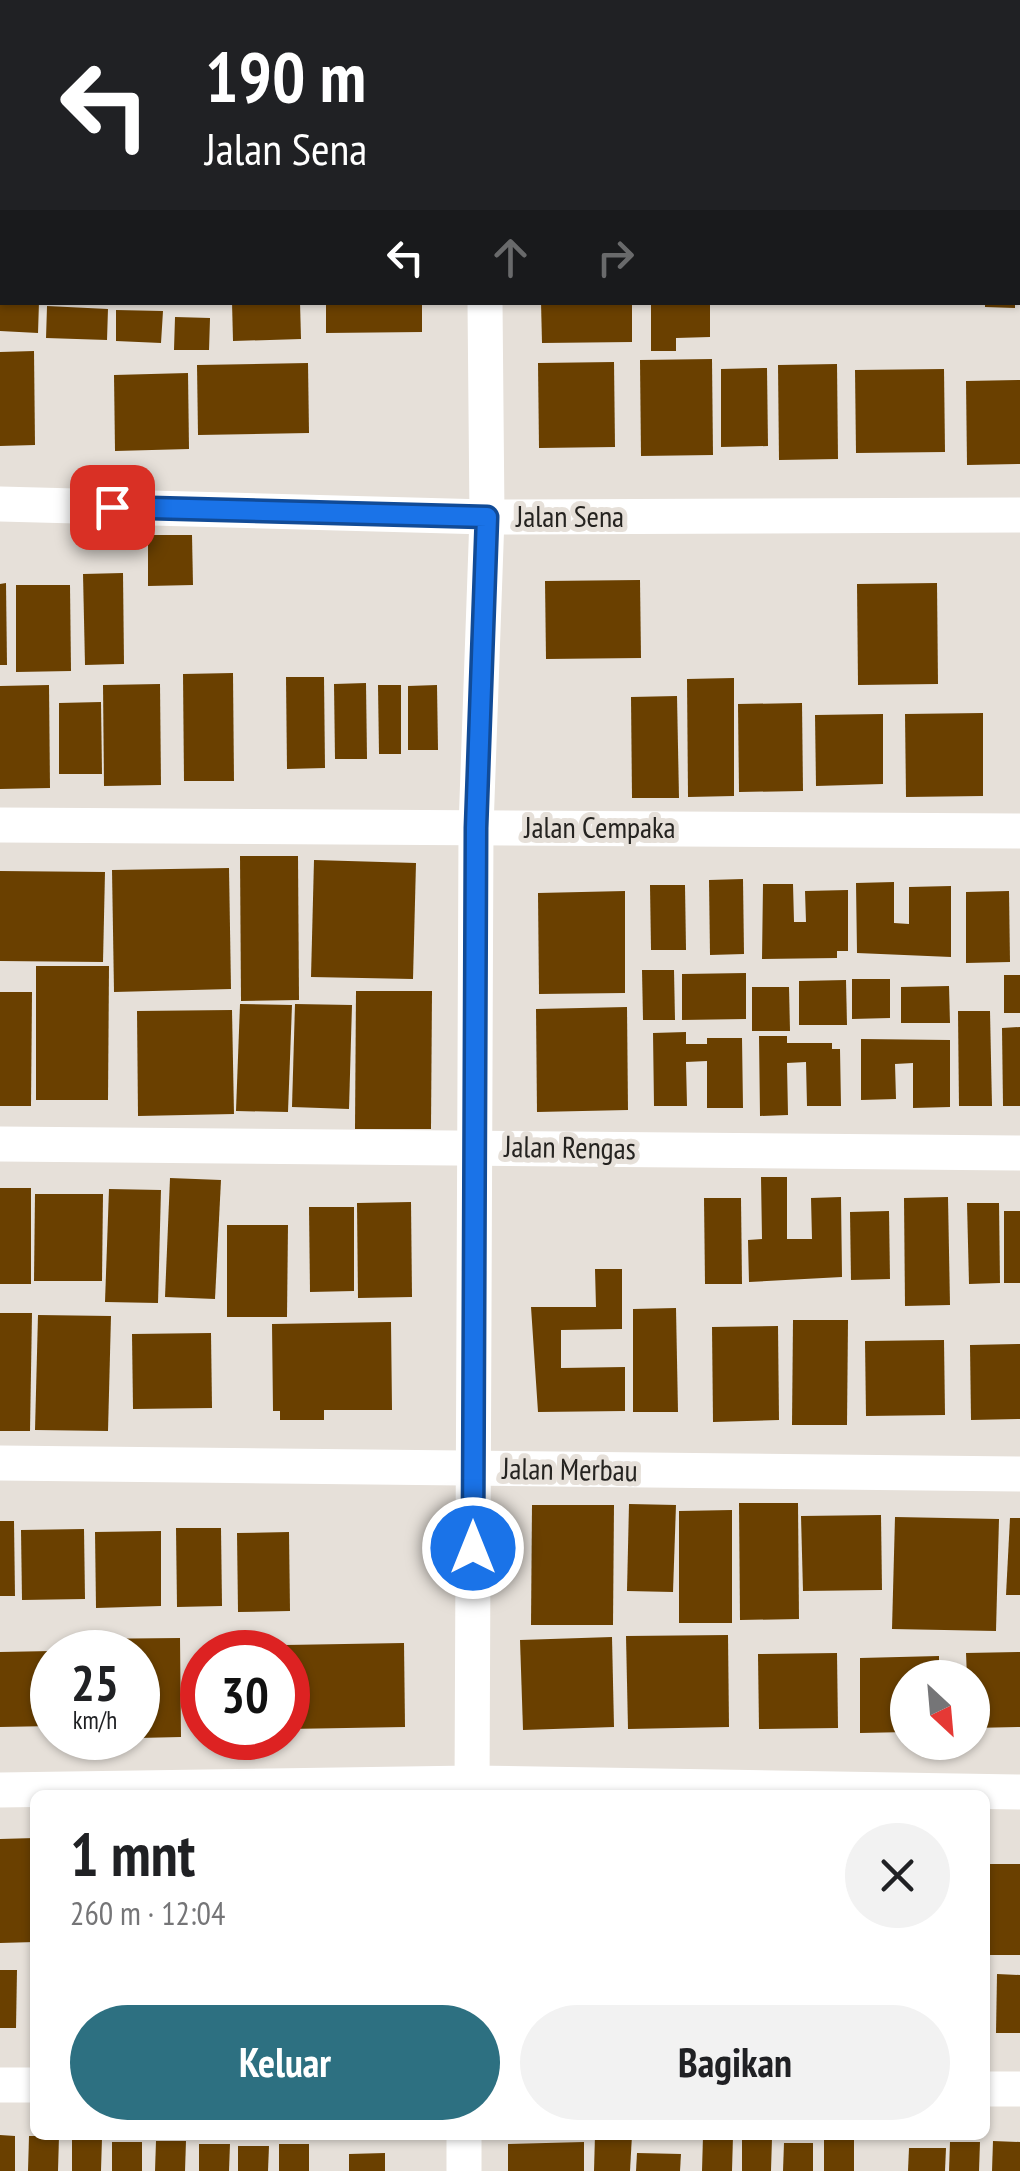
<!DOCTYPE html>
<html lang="id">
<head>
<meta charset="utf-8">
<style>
	body { margin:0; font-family:"PT Sans Narrow",sans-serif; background:#f2f2f2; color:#202124; height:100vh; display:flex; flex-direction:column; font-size:38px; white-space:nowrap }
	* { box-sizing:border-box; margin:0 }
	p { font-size:32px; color:#757577 }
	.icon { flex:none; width:55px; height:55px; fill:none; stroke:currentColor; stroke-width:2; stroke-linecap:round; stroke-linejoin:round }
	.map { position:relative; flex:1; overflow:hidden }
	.drawer { position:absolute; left:30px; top:1790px; width:960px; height:350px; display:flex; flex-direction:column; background:#fff; border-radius:15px; box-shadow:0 2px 8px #0004 }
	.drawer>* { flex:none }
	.hud { position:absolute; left:0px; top:0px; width:1020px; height:305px; box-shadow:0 2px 8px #0004; background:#202124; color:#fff; overflow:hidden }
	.needle { width:65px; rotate:154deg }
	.fabs { position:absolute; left:890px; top:1660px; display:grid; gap:20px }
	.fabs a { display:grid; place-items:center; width:100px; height:100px; border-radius:50%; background:#fff; box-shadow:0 2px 8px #0004; font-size:50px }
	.speed { position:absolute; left:30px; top:1630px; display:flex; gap:20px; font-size:50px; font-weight:700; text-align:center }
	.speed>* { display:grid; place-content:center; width:130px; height:130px; border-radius:50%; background:#fff; box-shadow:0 2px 8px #0004; line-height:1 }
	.speed small { font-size:25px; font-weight:400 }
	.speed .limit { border:15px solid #d22; background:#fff; color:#111 }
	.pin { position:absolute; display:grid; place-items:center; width:85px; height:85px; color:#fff; margin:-42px; border-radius:20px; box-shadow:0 5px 15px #0006 }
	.me { position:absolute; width:110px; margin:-55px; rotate:0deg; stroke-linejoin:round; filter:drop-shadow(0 0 8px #0008) }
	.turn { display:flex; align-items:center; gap:35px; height:210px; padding:0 40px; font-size:45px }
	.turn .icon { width:130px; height:130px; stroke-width:2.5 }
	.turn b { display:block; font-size:70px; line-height:85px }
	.lanes { display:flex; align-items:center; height:95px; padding:0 40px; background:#0003; justify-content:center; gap:50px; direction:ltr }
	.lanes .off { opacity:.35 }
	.round { display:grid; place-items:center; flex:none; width:105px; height:105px; border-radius:52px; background:#f2f2f2 }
	.headline { display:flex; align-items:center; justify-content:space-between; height:170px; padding:0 40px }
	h1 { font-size:60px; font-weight:700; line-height:75px }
	.primary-button { display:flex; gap:20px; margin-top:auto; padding:20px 40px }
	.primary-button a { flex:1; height:115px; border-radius:60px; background:#2d7081; color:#fff; font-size:40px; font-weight:700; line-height:115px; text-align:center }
	.primary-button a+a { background:#f2f2f2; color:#202124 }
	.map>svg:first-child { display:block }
</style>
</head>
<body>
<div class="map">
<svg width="1020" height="2171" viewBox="0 0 1020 2171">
	<rect width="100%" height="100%" fill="#e6e0d9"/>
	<g fill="#6a4000">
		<path d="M0 302H39L38 333 0 331Z"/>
		<path d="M232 302H300L301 339 233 341Z"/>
		<path d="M326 302H422V332L326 333Z"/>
		<path d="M541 302H632V342L542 343Z"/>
		<path d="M651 302H710V337L676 338V351H651Z"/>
		<path d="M985 302H1015V308L985 307Z"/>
		<path d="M47 306 108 309 107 340 46 338Z"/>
		<path d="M116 310 163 311 161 343 116 341Z"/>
		<path d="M175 317 210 318 209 350H174Z"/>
		<path d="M34 351 35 445 0 446V352Z"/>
		<path d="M712 359 713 455 641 456 640 360Z"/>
		<path d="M614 362 615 447 539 448 538 363Z"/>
		<path d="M308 363 309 433 198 435 197 365Z"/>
		<path d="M837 364 838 459 779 460 778 365Z"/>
		<path d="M767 368 768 446 721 447V369Z"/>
		<path d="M944 369 945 452 856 453 855 370Z"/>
		<path d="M188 373 189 449 115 451 114 375Z"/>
		<path d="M1020 380V464L967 465 966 381Z"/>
		<path d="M148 535H192L193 585 148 586Z"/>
		<path d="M123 573 124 664 85 665 83 574Z"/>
		<path d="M640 580 641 658 546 659 545 581Z"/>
		<path d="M6 583 7 665H0V584Z"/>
		<path d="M937 583 938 684 858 685 857 584Z"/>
		<path d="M16 585H70L71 671 16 672Z"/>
		<path d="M233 673 234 781H184L183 674Z"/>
		<path d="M286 677H324L325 768 287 769Z"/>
		<path d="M734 678V796L688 797 687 679Z"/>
		<path d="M366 683 367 759H335L334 684Z"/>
		<path d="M160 684 161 785 104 786 103 685Z"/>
		<path d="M49 685 50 788 0 789V686Z"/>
		<path d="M378 685H401V754H379Z"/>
		<path d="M437 685 438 750H408V686Z"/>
		<path d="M677 696 679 798H632L631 697Z"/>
		<path d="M101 702 102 774H59V703Z"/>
		<path d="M802 703 803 791 739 792 738 704Z"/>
		<path d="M983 713V796L906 797 905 714Z"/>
		<path d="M883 714V784L816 786 815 715Z"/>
		<path d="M240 856H298L299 1000 241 1001Z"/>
		<path d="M314 860 416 863 413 979 311 977Z"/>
		<path d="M229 868 231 989 114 992 112 870Z"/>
		<path d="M0 871 105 872 103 962 0 961Z"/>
		<path d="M743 879 744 954 710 955 709 880Z"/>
		<path d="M894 882V923L909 924V887L951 886V957L857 953 856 883Z"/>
		<path d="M763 884H793L794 922H806L805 891 848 890V951H837V958L762 959Z"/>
		<path d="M650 885H685L686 950H651Z"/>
		<path d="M625 891V993L539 994 538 893Z"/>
		<path d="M1009 891 1010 962 966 963V892Z"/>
		<path d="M36 966H109L108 1100H36Z"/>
		<path d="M642 970H674L675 1020H643Z"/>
		<path d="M746 973V1019L682 1020V974Z"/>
		<rect x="1004" y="975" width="16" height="38"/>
		<path d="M852 979H890V1018L852 1019Z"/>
		<path d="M846 980 847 1025H799V981Z"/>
		<path d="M949 986 950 1023H901V987Z"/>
		<path d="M752 987H789L790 1031H752Z"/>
		<path d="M356 991H432L431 1129H355Z"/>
		<path d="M0 992H32L31 1106H0Z"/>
		<path d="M240 1004 292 1005 288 1112 236 1111Z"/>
		<path d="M295 1004 352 1005 349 1109 292 1107Z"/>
		<path d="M627 1007 628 1110 537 1112 536 1009Z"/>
		<path d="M232 1010 234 1114 138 1116 137 1011Z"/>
		<path d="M958 1011H990L992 1106H959Z"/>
		<path d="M1020 1027V1106H1003L1002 1028Z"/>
		<path d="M686 1032V1044H707V1038H742L743 1108H707V1061L686 1062 687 1106H654L653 1033Z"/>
		<path d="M759 1036H787V1043H832V1049H840L841 1106H807L806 1062 787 1063 788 1115 760 1116Z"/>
		<path d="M861 1039 950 1040V1107L913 1108V1063L895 1064 896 1099 861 1100Z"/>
		<path d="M761 1177H787V1239H812L811 1198 841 1197 842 1277 749 1282 748 1240 762 1239Z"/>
		<path d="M170 1178 221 1180 215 1299 165 1297Z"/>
		<rect x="0" y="1188" width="31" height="96"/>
		<path d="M109 1189 161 1190 158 1303 105 1302Z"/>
		<path d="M35 1194H103L102 1281H34Z"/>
		<path d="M948 1197 950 1305 905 1306 904 1198Z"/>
		<path d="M704 1198H741L742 1284H705Z"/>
		<path d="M411 1202 412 1297 358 1298 357 1203Z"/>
		<path d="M967 1203H999L1000 1283 969 1284Z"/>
		<path d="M309 1207H354V1291L310 1292Z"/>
		<path d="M889 1211 890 1279 851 1280 850 1212Z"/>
		<rect x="1004" y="1211" width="16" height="72"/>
		<path d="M227 1225H288L287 1317H227Z"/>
		<path d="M595 1269H622V1329L561 1330V1368L625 1367V1411L538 1412 531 1307H596Z"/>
		<path d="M676 1308 678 1412H633V1309Z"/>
		<path d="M0 1313H32L30 1431H0Z"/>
		<path d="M38 1315 111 1316 108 1431 35 1430Z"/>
		<path d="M793 1320H848L847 1425H792Z"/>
		<path d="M391 1322 392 1410H324V1420H280V1411H273L272 1324Z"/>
		<path d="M778 1326 779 1420 713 1422 712 1327Z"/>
		<path d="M211 1333 212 1408 133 1409 132 1334Z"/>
		<path d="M944 1340 945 1415 866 1416 865 1341Z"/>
		<path d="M1020 1344V1419L971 1420 970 1345Z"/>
		<path d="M739 1503H798L799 1619 740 1620Z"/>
		<path d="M629 1504 676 1505 673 1592 627 1591Z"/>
		<path d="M532 1505H614L613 1625H531Z"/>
		<path d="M732 1510V1623H679V1511Z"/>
		<path d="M881 1515 882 1590 803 1591 801 1516Z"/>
		<path d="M895 1517 999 1519 996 1631 892 1629Z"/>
		<path d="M1010 1518H1020V1595H1006Z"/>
		<path d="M0 1521H14L15 1596H0Z"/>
		<path d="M176 1528H221L222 1606 177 1607Z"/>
		<path d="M84 1529 85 1599 22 1600 21 1530Z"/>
		<path d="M161 1531V1606L96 1608 95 1532Z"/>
		<path d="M289 1532 290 1611 238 1612 237 1533Z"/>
		<path d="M728 1635 729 1727 628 1729 626 1636Z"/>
		<path d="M612 1637 614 1727 523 1730 520 1640Z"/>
		<path d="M180 1638 181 1737 138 1738V1652H82V1639Z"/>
		<path d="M404 1643 405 1727 288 1729 285 1645Z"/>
		<path d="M52 1651V1726L0 1727V1652Z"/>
		<path d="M1020 1652V1727L972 1728V1678H967L966 1653Z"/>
		<path d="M837 1653 838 1728 759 1729 758 1654Z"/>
		<path d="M939 1656V1678H908V1732L860 1733V1658Z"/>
		<path d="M35 1838V1942L0 1943V1839Z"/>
		<rect x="985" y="1864" width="35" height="91"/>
		<path d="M0 1970H17L16 2028H0Z"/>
		<path d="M997 1974 1020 1975V2033H996Z"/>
		<path d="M0 2135 15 2136V2171H0Z"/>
		<path d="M595 2135H632L630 2171H594Z"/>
		<path d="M29 2136H59L58 2171H28Z"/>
		<path d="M703 2136H733L732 2171H702Z"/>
		<path d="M72 2137 102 2138 101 2171H72Z"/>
		<path d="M742 2137 772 2138 771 2171H742Z"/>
		<path d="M824 2138 854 2139V2171H824Z"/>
		<path d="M156 2141H186L185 2171H155Z"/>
		<path d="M993 2141 1020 2142V2171H992Z"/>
		<rect x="112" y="2142" width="30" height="29"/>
		<path d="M584 2142V2171H508V2144Z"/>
		<path d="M950 2142H980L979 2171H949Z"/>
		<path d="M784 2143H813V2171H783Z"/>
		<path d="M199 2144H230L229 2171H199Z"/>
		<rect x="279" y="2144" width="30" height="27"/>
		<path d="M238 2146H269L268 2171H238Z"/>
		<path d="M909 2148H946L945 2171H908Z"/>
		<path d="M385 2153V2171H349V2154Z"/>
		<path d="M637 2153 681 2154 680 2171H636Z"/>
	</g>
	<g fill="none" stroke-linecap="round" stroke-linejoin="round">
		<path stroke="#fff" stroke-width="18" d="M221 2 222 0"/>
		<g stroke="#fff" stroke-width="35">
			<path d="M484 2V0"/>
			<path d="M0 179H2"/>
			<path d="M1018 185H1020"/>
			<path d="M0 504 487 517 1020 515"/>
			<path d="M0 825 1020 831"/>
			<path d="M0 1144 1020 1153"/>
			<path d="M0 1463 1020 1474"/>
			<path d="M0 1790 472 1783 1020 1792"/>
			<path d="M472 1795 476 828 487 517 485 302"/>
			<path d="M0 2085H35"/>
			<path d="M985 2089H1020"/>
			<path d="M464 2171V2135"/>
		</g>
	</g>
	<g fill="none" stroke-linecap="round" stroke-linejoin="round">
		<g stroke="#114b97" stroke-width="25">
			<path id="route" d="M112 507 487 517 476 828 473 1548"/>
		</g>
		<use href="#route" stroke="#1a73e8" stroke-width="18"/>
	</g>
	<g text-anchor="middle" stroke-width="10" stroke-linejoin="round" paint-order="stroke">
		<g font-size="30" fill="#252320" stroke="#e6e0d9">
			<text x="570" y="527">Jalan Sena</text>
			<text x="600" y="838">Jalan Cempaka</text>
			<text transform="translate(570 1148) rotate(1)" y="10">Jalan Rengas</text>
			<text transform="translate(570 1470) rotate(1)" y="10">Jalan Merbau</text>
		</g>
	</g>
</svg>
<div class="fabs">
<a><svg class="needle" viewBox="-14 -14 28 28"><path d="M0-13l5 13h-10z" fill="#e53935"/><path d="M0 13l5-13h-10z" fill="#757577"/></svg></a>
</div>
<div class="speed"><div>25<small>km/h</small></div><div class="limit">30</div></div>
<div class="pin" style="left:112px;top:507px;background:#d93025"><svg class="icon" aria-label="arrive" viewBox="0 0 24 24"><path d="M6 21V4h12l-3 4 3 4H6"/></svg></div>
<svg class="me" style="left:473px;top:1548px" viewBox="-20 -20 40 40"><circle r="17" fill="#1a73e8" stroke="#fff" stroke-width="3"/><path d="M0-11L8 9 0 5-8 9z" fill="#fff"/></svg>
<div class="hud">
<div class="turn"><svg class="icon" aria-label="left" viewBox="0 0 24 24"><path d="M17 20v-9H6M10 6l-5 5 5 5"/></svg><div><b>190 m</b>Jalan Sena</div></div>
<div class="lanes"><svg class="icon" aria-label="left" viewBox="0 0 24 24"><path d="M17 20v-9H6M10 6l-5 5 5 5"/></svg><svg class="icon off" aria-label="ahead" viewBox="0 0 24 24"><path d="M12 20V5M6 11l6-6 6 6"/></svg><svg class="icon off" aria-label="right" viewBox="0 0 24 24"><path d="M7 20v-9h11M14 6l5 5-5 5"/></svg></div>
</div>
<section class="drawer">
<div class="headline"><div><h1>1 mnt</h1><p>260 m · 12:04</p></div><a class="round"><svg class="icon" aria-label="close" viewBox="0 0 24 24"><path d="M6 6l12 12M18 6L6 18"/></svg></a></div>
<div class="primary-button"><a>Keluar</a><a>Bagikan</a></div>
</section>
</div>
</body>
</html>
